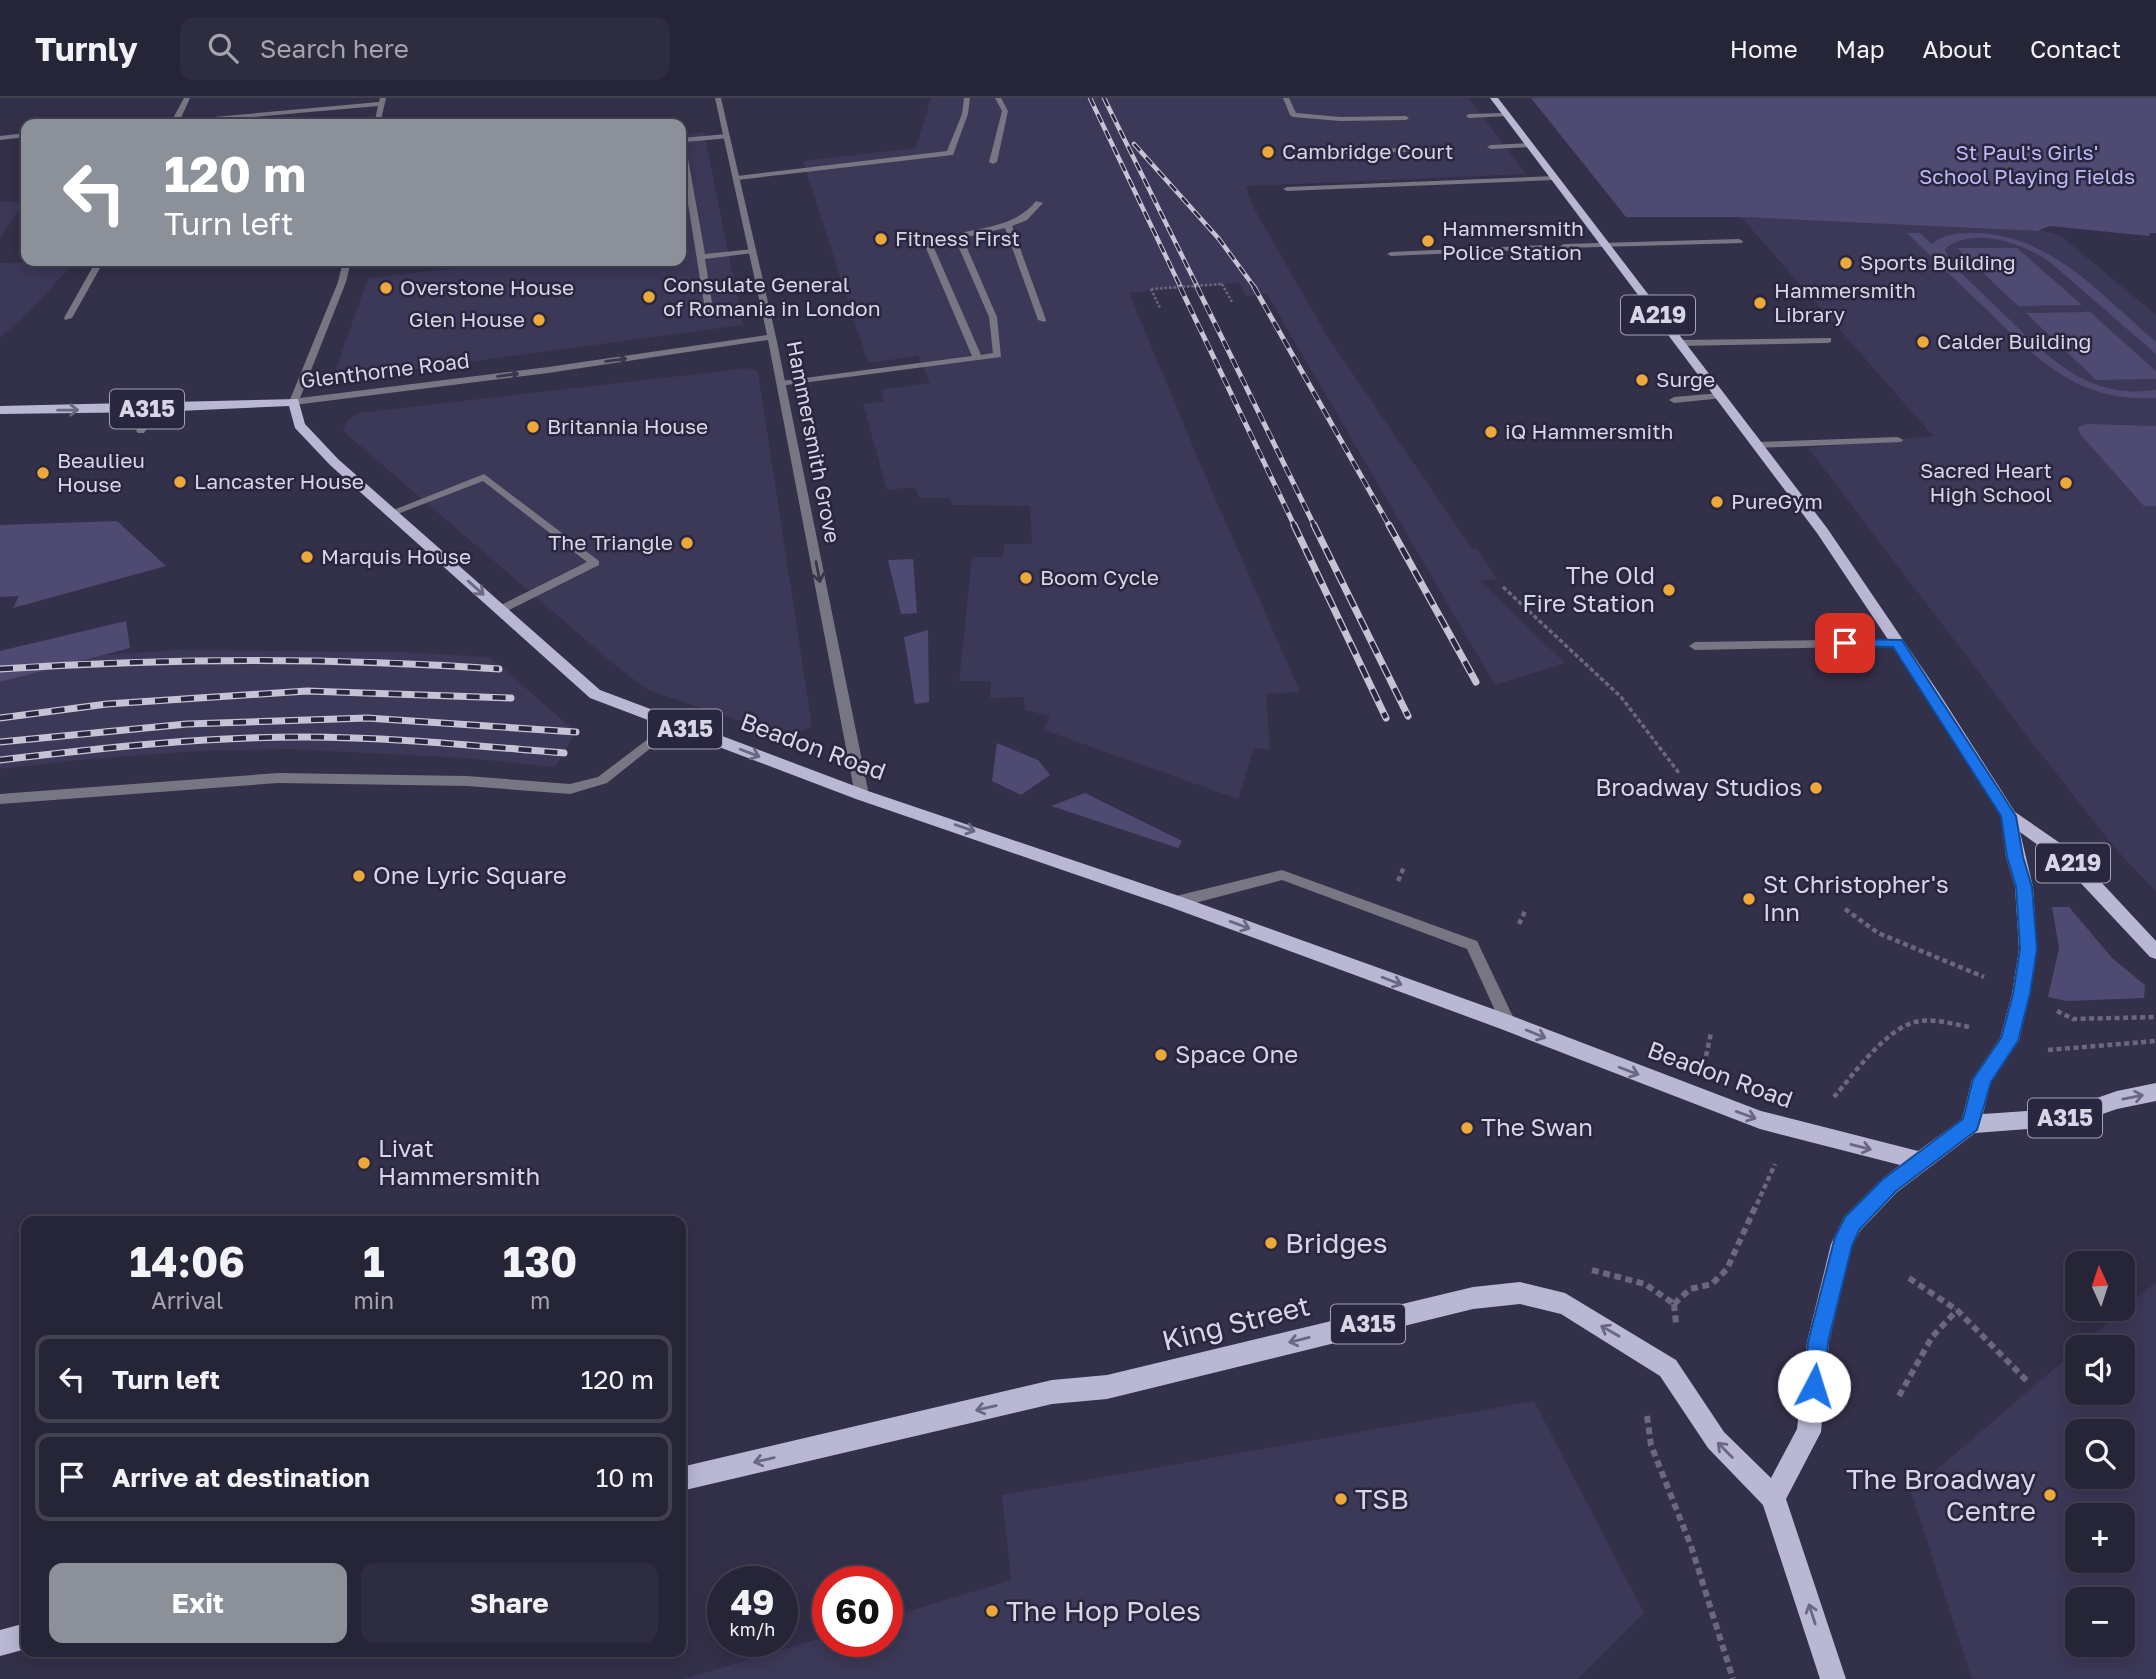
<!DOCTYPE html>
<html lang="en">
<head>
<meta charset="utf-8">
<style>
	body { margin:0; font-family:"Golos Text",sans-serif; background:#2e2c3f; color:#f1f3f6; height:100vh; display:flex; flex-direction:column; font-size:26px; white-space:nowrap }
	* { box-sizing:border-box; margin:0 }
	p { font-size:23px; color:#a4a4ad }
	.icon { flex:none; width:38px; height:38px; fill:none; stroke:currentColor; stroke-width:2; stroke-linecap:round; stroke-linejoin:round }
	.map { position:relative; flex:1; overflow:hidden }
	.sheet { position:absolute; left:21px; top:1118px; width:665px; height:441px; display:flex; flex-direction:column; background:#262437; border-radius:14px; box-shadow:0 4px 18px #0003,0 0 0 2px #424152 }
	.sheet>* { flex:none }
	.banner { position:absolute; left:21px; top:21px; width:665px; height:147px; border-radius:14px; box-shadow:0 4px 18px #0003,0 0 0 2px #424152; background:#8c9099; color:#fff; overflow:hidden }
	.needle { width:46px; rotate:357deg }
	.fabs { position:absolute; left:2065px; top:1153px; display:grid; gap:14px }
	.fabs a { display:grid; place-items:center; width:70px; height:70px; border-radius:14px; background:#262437; box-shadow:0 4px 18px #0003,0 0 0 2px #424152; font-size:35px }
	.speed { position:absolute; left:707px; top:1468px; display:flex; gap:14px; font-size:35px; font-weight:700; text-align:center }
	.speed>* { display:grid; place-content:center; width:91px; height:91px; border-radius:50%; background:#262437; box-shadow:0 4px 18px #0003,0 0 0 2px #424152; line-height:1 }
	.speed small { font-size:18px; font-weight:400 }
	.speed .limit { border:10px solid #d22; background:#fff; color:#111 }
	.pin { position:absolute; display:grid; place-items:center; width:60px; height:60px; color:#fff; margin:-30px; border-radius:14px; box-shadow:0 4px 10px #0006 }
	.me { position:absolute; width:77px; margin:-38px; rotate:5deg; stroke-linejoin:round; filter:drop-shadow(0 0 5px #0008) }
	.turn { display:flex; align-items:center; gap:24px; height:147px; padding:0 28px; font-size:32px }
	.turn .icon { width:91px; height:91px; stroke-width:2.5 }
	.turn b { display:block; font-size:49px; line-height:60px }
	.eta { display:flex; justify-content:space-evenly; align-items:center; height:119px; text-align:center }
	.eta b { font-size:42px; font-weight:700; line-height:49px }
	.action { display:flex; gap:14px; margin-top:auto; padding:14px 28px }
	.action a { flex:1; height:80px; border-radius:14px; background:#8c9099; color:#fff; font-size:28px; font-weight:700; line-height:80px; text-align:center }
	.action a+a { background:#2e2c3f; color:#f1f3f6 }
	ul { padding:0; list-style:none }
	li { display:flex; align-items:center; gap:21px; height:88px; margin:0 14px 10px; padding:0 14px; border:4px solid #424152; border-radius:14px }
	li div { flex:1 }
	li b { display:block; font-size:26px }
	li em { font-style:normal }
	header { display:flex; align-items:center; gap:42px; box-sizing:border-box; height:98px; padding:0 35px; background:#262437; border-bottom:2px solid #424152 }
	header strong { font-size:33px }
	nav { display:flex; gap:38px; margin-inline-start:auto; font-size:24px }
	.search { width:490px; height:63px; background:#2e2c3f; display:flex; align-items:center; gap:18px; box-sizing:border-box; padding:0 24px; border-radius:14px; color:#a4a4ad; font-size:26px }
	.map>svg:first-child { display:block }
</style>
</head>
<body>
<header>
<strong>Turnly</strong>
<div class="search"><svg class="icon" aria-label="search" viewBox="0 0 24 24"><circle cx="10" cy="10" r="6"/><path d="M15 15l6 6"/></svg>Search here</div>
<nav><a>Home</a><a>Map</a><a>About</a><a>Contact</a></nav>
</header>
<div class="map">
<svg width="2156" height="1581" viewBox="0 0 2156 1581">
	<rect width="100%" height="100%" fill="#333049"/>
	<g fill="#3c3858" fill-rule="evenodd">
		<path d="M931 0H1468L1526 76 1246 88 1252 107 1327 238 1472 451H1477L1497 481 1480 483 1565 565 1495 587 1267 196 1246 198 1239 185 1129 195 1205 377 1300 594 1266 596 1270 652 1254 650 1238 701 1044 632 1050 618 1025 612 1024 599 990 600 991 583H959L972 459H1003L1004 446H1032L1030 408 952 407 949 400H919L915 389 887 392 863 306 884 303 881 292 930 285 918 258 868 265 803 63 916 50Z"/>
		<path d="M704 34 743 227 354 279 338 278 336 271 368 180 477 168 478 163H681V37Z"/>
		<path d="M26 103 0 140V104Z"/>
		<path d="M1741 119 2039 132 2060 137 2156 217V794L2113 748 2031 643 1808 350 1933 338Z"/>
		<path d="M76 163 28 215 0 240V165Z"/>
		<path d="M749 270 758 274 812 628 789 639 648 592 616 568 343 333 347 323 358 315Z"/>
		<path d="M177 552 397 554 490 559 576 634 555 669 467 660 290 651 200 653 89 661 0 671V564Z"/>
		<path d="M2156 1184V1581H1972L1911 1394 2077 1251V1295H2123V1250L2079 1249ZM2077 1334H2123V1379H2077ZM2077 1418H2123V1463H2077ZM2077 1502H2123V1547H2077Z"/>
		<path d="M1534 1303 1644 1515 1578 1581H684L828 1538V1544H887V1520L1011 1482 1002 1397Z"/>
	</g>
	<g fill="#4f4a71">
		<path d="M1531 0H2156V135H2150L2149 138 2050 128 2037 133 1741 119H1626Z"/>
		<path d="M1907 135H1920L1932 146C1943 136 1958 135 1972 135 2050 135 2101 197 2156 244V256L2051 165C2026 146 1973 127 1945 151L1950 164C1970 184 1991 204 2012 224 2054 265 2091 301 2156 292V300C2078 304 2040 264 1989 214 1962 188 1934 162 1907 135Z"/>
		<path d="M1957 150H2017L2082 207 2018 208Z"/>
		<path d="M2090 214 2156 273V281L2096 282 2026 215Z"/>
		<path d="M2087 326 2156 328V408H2144L2080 336 2078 329Z"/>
		<path d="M117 423 166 468 13 510 19 498 0 499V427Z"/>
		<path d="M913 461 917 515 901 516 888 462Z"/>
		<path d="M126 523 130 550 0 584V553Z"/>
		<path d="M928 532 929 604 915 606 904 539Z"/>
		<path d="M997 645 1038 662 1050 677 1021 697 992 683Z"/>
		<path d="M1085 695 1182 743 1178 750 1051 708Z"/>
		<path d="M2052 809H2069L2112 860 2145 887 2144 900 2067 903 2048 899 2059 850Z"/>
	</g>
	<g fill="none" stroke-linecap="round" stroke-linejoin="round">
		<g stroke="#6a687e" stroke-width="2.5" stroke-dasharray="2.5 2" stroke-linecap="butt">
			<path d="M1222 186 1232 204"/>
			<path d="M1151 191 1160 210"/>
		</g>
		<path stroke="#6a687e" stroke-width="3.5" stroke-dasharray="4.5 2.5" stroke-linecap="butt" d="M1503 489 1621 599 1679 675"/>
		<g stroke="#6a687e" stroke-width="4.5" stroke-dasharray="5 3.5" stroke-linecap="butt">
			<path d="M1398 783 1404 769"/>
			<path d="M1845 811 1878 835 1984 879"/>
			<path d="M1519 826 1525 813"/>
			<path d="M2057 913 2073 921 2156 919"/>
			<path d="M2048 952 2156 943"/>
			<path d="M1706 958 1711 935"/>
			<path d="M1834 999C1854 976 1888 927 1920 923 1936 921 1953 926 1969 929"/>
			<path d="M1757 1106 1775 1066"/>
		</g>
		<g stroke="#6a687e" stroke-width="6" stroke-dasharray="7 4.5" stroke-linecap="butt">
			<path d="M1592 1172 1645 1186 1674 1206"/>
			<path d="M1909 1180 1957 1212 2028 1284"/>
			<path d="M1674 1206 1690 1191 1712 1186 1727 1171 1757 1105"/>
			<path d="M1674 1206 1676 1225"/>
			<path d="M1899 1298 1932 1239 1957 1212"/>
			<path d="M1647 1318 1651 1347 1691 1448 1733 1581"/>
		</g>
		<g fill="#777683" fill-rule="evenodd">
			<path d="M964 0H970L968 16 953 57 737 82 733 80 737 78 947 53 962 16Z"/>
			<path d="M995 0H1001L1008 13 997 64 993 66 989 64 1002 13Z"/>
			<path d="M1283 0H1289L1296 15 1340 19 1406 18 1409 20 1406 22 1340 23 1293 19 1290 17Z"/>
			<path d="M1506 15 1508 18 1469 20 1466 18 1469 16Z"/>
			<path d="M727 36 730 40 685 44 705 156 753 151 757 153 753 155 705 161 714 218 710 221 706 218 681 62V40Z"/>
			<path d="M1529 45 1532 49 1491 51 1487 49 1491 47Z"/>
			<path d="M1438 49 1435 53 1297 57 1293 55 1297 53Z"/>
			<path d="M1557 78 1558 80 1554 82 1287 93 1283 91 1287 89Z"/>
			<path d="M1036 103 1043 105 1027 122 1012 128 1046 222 1045 224 1038 222 1005 130 967 139 964 143 997 219 1001 259 779 288V284L782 283 972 258 923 143 927 141 931 143 981 257 993 255 989 219 956 143 961 135C989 128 1017 127 1036 103Z"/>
			<path d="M1739 141 1743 143 1742 145 1564 150 1560 148 1564 146Z"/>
			<path d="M1546 147 1547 149 1543 151 1391 158 1387 156 1391 154Z"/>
			<path d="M1831 240V244L1828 245 1680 248 1676 245 1680 242Z"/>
			<path d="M1720 295 1723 296V300L1674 305 1669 302 1674 299Z"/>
			<path d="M153 308 161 310 144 335H138L136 333Z"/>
			<path d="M1898 339 1903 342 1901 344 1757 350 1752 347 1757 344Z"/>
			<path d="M484 376 599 463V467L501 516 495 512 497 509 587 464 483 383 395 417 391 418 386 415Z"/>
			<path d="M1897 541 1901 542V548L1695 552 1689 548 1695 544Z"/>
			<path d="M673 622 677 623 679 626 677 629 607 685 570 696 467 688 278 685 0 706V696L278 675 467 678 570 686 598 679Z"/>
			<path d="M1282 772 1477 843 1516 925 1513 930 1508 931 1503 930 1467 851 1282 782 1176 810 1171 808 1169 804 1171 800 1176 798Z"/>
		</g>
		<g fill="#777683" fill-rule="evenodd">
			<path d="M184 0H190L180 22 379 4 380 0H386L380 26H374L378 8 177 26H151L172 22Z"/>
			<path d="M715 0H721L776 239 869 697 862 702 855 697 768 242 548 275 294 307 289 304 338 184 343 163H351L346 184 300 300 548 269 767 237Z"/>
			<path d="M26 35V39L0 42V38Z"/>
			<path d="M96 163H104L72 220 65 222 64 220Z"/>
		</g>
		<g fill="#b9b7d3" fill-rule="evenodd">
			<path d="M1490 0H1498L1827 430 1939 595 2015 714 2073 754 2156 843V861L2150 859 2061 764 2020 734 2033 789 2037 851 2030 896 2019 943 1991 984 1983 1016 2068 1010 2117 993 2156 985V1003L2117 1011 2068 1028 1975 1035 1897 1094 1860 1133 1852 1148 1829 1244 1821 1334 1786 1401 1846 1581H1820L1763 1407 1708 1350 1660 1278 1561 1216 1520 1206 1473 1211 1107 1301 1052 1306 681 1393V1369L1052 1282 1107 1277 1473 1189 1520 1184 1565 1195 1676 1262 1724 1334 1771 1380 1797 1331 1807 1244 1831 1146 1844 1119 1883 1080 1900 1067 1760 1031 1501 931 1170 809 856 701 590 600 330 367 295 330 289 308 156 314 0 316V308L298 301 305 326 338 361 600 592 868 693 1182 799 1515 919 1761 1013 1918 1053 1962 1021 1972 981 2000 940 2012 896 2019 851 2015 789 2006 759 2001 719 1929 603 1817 435Z"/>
			<path d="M26 1525V1551L0 1558V1532Z"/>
		</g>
		<g stroke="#c5c3d4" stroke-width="4.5">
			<g id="rail-far2">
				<path d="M1090 0 1181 190"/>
				<path d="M1104 0 1198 190"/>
				<path d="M1134 46 1219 141 1255 190"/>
			</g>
		</g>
		<g stroke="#c5c3d4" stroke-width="5">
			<g id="rail-far1">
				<path d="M1180 189 1295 429"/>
				<path d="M1197 189 1315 429"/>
				<path d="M1254 189 1390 429"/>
			</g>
		</g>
		<g stroke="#c5c3d4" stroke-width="7">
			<g id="rail">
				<path d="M1294 427 1386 620"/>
				<path d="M1314 427 1408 618"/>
				<path d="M1389 427 1476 584"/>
				<path d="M0 571C167 560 332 559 499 571"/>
				<path d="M0 620 107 606 307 593 511 600"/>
				<path d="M0 644 187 626 367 620 576 634"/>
				<path d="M0 662C101 650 202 639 303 639 390 639 477 648 564 655"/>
			</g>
		</g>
		<use href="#rail-far2" stroke="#29263f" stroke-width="2.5" stroke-dasharray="9" stroke-linecap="butt"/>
		<use href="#rail-far1" stroke="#29263f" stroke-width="3.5" stroke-dasharray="10" stroke-linecap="butt"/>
		<use href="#rail" stroke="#29263f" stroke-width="4.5" stroke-dasharray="13" stroke-linecap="butt"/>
		<path stroke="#6a687e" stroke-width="2.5" stroke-dasharray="2.5 2" stroke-linecap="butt" d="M1151 191 1222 186"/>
	</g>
	<defs><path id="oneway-shaft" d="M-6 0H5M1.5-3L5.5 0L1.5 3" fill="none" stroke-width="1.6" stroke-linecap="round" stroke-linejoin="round" transform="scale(1.75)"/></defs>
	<g stroke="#39364d">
		<use href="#oneway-shaft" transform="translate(616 262) rotate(-8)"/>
		<use href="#oneway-shaft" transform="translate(508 277) rotate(-7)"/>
		<use href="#oneway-shaft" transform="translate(818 474) rotate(79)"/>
	</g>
	<g stroke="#6a6782">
		<use href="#oneway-shaft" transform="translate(68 312) rotate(-1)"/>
		<use href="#oneway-shaft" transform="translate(476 490) rotate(42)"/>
		<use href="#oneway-shaft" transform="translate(750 655) rotate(21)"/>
		<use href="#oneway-shaft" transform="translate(965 730) rotate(19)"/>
		<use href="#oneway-shaft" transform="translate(1240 827) rotate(20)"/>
		<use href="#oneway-shaft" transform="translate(1392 883) rotate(21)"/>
		<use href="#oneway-shaft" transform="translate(1536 936) rotate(22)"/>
		<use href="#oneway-shaft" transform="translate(1629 973) rotate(21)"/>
		<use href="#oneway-shaft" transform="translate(2133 999) rotate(-11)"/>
		<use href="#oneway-shaft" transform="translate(1746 1017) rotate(20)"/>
		<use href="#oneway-shaft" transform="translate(1861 1049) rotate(14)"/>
		<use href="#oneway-shaft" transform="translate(1610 1233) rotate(-150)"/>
		<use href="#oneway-shaft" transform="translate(1299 1242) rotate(166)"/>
		<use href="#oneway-shaft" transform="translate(986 1310) rotate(167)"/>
		<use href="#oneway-shaft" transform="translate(1725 1352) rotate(-135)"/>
		<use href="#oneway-shaft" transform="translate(764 1362) rotate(167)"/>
		<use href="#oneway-shaft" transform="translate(1812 1516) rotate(-108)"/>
	</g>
	<path fill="#1a73e8" stroke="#114b97" stroke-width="2" d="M1845 541 1902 542 2016 718 2023 759 2032 789 2037 851 2030 896 2018 943 1991 984 1977 1032 1896 1093 1859 1132 1852 1148 1828 1244 1825 1288 1822 1295 1814 1298 1807 1295 1804 1288 1808 1244 1835 1139 1845 1119 1883 1081 1963 1021 1973 981 2001 940 2013 896 2020 851 2016 789 2007 759 2001 718 1893 549 1840 548 1838 545Z"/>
	<g fill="#eca93a" stroke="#29263f" stroke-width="2.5">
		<circle cx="1268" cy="54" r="7"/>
		<circle cx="881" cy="141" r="7"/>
		<circle cx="1428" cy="143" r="7"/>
		<circle cx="1846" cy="165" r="7"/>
		<circle cx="386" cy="190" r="7"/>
		<circle cx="649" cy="199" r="7"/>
		<circle cx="1760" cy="205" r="7"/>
		<circle cx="539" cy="222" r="7"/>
		<circle cx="1923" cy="244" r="7"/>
		<circle cx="1642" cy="282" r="7"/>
		<circle cx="533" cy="329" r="7"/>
		<circle cx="1491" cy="334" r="7"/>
		<circle cx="43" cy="375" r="7"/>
		<circle cx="180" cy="384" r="7"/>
		<circle cx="2066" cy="385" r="7"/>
		<circle cx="1717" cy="404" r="7"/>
		<circle cx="687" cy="445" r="7"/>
		<circle cx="307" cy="459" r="7"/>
		<circle cx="1026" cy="480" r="7"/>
		<circle cx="1669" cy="492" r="7"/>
		<circle cx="1816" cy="690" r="7"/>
		<circle cx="359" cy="778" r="7"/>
		<circle cx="1749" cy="801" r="7"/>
		<circle cx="1161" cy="957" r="7"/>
		<circle cx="1467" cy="1030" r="7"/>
		<circle cx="364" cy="1065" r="7"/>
		<circle cx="1271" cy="1145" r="7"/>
		<circle cx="2050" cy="1397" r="7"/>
		<circle cx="1341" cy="1401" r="7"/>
		<circle cx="992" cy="1513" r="7"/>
	</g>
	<g text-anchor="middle" stroke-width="5" stroke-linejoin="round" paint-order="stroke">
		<g font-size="21" fill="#d7d6e6" stroke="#29263f" text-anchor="start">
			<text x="1282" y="61">Cambridge Court</text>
			<text x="1442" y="138">Hammersmith<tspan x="1442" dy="24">Police Station</tspan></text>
			<text x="895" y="148">Fitness First</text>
			<text x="1860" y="172">Sports Building</text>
			<text x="663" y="194">Consulate General<tspan x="663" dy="24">of Romania in London</tspan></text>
			<text x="400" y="197">Overstone House</text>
			<text x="1774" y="200">Hammersmith<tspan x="1774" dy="24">Library</tspan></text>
			<text x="525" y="229" text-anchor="end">Glen House</text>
			<text x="1937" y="251">Calder Building</text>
			<text x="1656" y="289">Surge</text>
			<text x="547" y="336">Britannia House</text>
			<text x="1505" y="341">iQ Hammersmith</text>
			<text x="57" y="370">Beaulieu<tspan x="57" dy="24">House</tspan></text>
			<text x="2052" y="380" text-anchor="end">Sacred Heart<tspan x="2052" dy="24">High School</tspan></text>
			<text x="194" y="391">Lancaster House</text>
			<text x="1731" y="411">PureGym</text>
			<text x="673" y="452" text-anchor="end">The Triangle</text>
			<text x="321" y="466">Marquis House</text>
			<text x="1040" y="487">Boom Cycle</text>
		</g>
		<g font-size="21" fill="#bfb8f5" stroke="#29263f">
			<text x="2027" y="62">St Paul's Girls'<tspan x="2027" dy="24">School Playing Fields</tspan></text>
		</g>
		<g font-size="21" fill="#d7d6e6" stroke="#29263f">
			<text transform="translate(385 273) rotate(-7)" y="7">Glenthorne Road</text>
			<text transform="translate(813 344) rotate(79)" y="7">Hammersmith Grove</text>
		</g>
		<g fill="#29263f" stroke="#a3a1b4" stroke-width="2">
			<rect x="1621" y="197.5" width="74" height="39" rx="5"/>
			<rect x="110" y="291.5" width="74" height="39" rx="5"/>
			<rect x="648" y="611.5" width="74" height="39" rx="5"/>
			<rect x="2036" y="745.5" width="74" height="39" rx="5"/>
			<rect x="2028" y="1000.5" width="74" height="39" rx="5"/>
			<rect x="1331" y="1206.5" width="74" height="39" rx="5"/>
		</g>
		<g font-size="23" font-weight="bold" fill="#d7d6e6">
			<text x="1658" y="225">A219</text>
			<text x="147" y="319">A315</text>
			<text x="685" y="639">A315</text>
			<text x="2073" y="773">A219</text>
			<text x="2065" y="1028">A315</text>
			<text x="1368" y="1234">A315</text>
		</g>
		<g font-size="24" fill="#d7d6e6" stroke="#29263f" text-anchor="start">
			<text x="1655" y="486" text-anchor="end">The Old<tspan x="1655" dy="28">Fire Station</tspan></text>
			<text x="1802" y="698" text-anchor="end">Broadway Studios</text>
			<text x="373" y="786">One Lyric Square</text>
			<text x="1763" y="795">St Christopher's<tspan x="1763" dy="28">Inn</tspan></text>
			<text x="1175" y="965">Space One</text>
			<text x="1481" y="1038">The Swan</text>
			<text x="378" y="1059">Livat<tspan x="378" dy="28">Hammersmith</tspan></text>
		</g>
		<g font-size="24" fill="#d7d6e6" stroke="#29263f">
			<text transform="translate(813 649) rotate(20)" y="8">Beadon Road</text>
			<text transform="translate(1720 977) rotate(20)" y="8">Beadon Road</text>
		</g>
		<g font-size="28" fill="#d7d6e6" stroke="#29263f" text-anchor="start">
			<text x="1285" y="1155">Bridges</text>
			<text x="2036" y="1391" text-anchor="end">The Broadway<tspan x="2036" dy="32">Centre</tspan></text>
			<text x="1355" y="1411">TSB</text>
			<text x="1006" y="1523">The Hop Poles</text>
		</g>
		<g font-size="28" fill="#d7d6e6" stroke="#29263f">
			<text transform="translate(1236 1225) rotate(-14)" y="10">King Street</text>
		</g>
	</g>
</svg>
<div class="fabs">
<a><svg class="needle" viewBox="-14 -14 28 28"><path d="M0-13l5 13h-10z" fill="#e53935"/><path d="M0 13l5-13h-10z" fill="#a4a4ad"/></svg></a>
<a><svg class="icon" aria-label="sound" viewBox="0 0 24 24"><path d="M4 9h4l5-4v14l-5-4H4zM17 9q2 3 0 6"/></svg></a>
<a><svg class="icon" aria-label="search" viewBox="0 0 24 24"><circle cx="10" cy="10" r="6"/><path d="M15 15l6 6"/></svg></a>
<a>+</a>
<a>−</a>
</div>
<div class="speed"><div>49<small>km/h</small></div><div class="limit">60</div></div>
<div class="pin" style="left:1845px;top:545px;background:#d93025"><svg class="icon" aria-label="arrive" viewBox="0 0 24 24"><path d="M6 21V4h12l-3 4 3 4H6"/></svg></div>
<svg class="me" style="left:1814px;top:1288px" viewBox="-20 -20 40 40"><circle r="19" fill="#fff"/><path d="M0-13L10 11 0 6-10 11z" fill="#1a73e8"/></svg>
<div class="banner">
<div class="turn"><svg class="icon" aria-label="left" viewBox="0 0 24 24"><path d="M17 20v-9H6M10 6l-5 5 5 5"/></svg><div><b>120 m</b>Turn left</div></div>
</div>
<section class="sheet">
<div class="eta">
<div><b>14:06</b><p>Arrival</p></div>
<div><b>1</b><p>min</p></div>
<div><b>130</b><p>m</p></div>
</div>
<ul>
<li><svg class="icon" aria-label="left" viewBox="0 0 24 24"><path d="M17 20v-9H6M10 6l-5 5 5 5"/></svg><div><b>Turn left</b></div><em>120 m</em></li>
<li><svg class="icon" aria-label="arrive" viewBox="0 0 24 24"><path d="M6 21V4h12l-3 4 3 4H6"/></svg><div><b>Arrive at destination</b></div><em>10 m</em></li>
</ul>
<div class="action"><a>Exit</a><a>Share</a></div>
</section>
</div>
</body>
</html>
